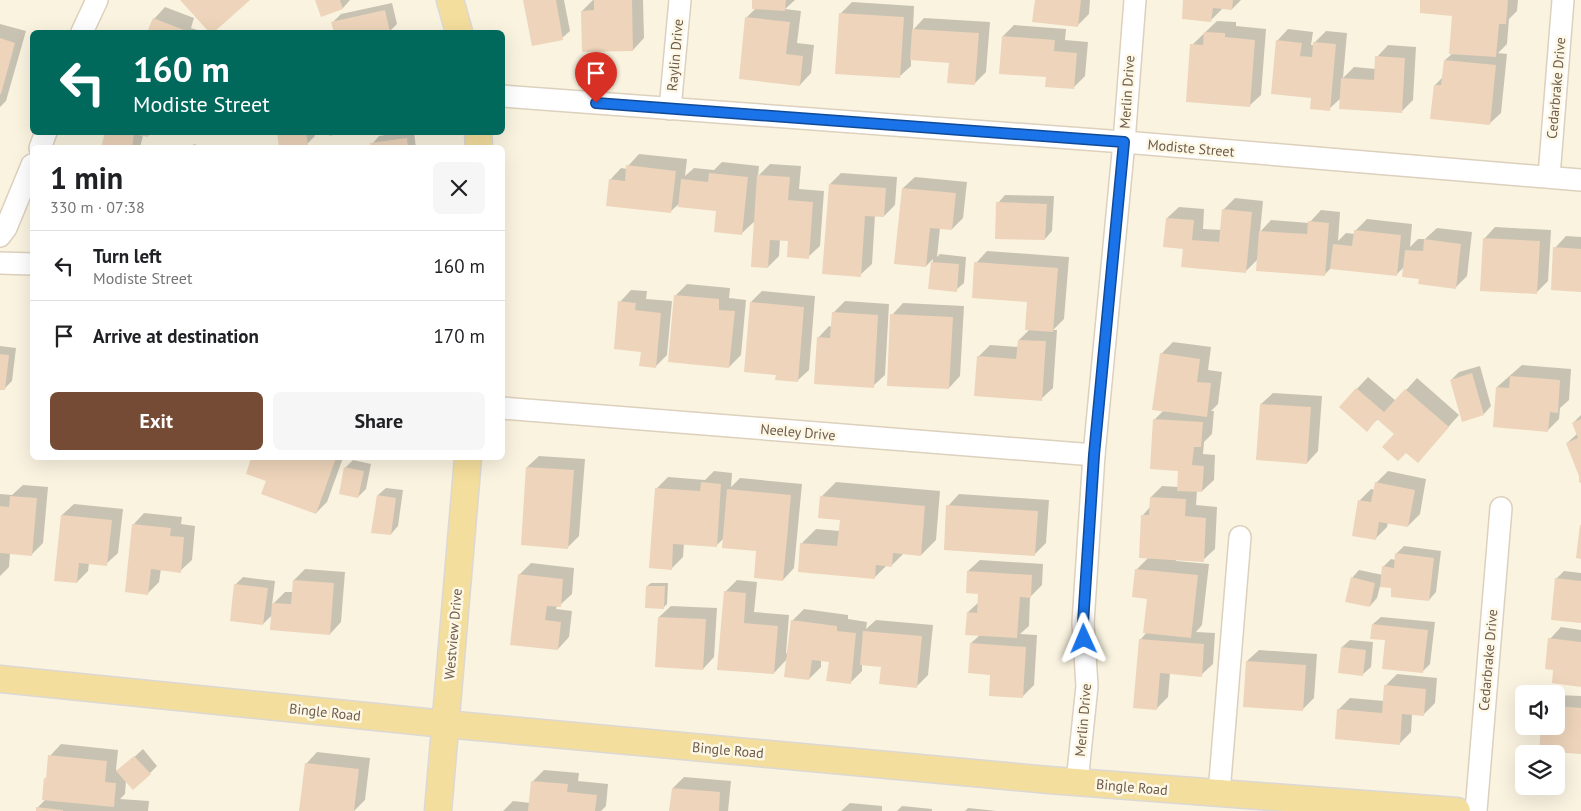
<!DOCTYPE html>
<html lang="en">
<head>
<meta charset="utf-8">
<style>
	body { margin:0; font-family:"PT Sans",sans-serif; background:#f6f6f6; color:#202124; height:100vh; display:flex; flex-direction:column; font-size:19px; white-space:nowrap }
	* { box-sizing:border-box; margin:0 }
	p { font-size:16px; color:#757577 }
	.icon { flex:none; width:28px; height:28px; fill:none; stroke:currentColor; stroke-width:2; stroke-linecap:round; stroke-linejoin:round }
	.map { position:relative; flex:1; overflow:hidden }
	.drawer { position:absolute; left:30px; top:145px; width:475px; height:315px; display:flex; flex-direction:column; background:#fff; border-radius:8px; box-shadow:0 5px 20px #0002 }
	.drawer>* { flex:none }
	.banner { position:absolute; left:30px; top:30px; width:475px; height:105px; border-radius:8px; box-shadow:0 5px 20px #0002; background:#00695c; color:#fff; overflow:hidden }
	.fabs { position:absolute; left:1515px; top:685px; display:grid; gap:10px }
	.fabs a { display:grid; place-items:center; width:50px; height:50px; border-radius:8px; background:#fff; box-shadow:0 5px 20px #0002; font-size:25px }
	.pin { position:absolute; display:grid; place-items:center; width:42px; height:42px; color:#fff; margin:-51px -21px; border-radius:50% 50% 50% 0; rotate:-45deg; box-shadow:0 0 5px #0007 }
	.pin .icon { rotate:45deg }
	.me { position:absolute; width:55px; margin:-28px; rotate:359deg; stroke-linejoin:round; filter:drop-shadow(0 0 4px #0008) }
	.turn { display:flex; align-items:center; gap:18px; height:105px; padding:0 20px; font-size:22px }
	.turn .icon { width:65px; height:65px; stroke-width:2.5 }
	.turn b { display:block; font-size:35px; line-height:42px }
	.round { display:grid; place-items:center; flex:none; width:52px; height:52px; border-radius:8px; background:#f6f6f6 }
	.headline { display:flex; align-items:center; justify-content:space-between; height:85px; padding:0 20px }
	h1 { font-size:30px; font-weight:700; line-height:38px }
	.button { display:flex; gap:10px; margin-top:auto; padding:10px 20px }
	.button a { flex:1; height:58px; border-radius:8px; background:#754b36; color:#fff; font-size:20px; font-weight:700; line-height:58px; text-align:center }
	.button a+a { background:#f6f6f6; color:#202124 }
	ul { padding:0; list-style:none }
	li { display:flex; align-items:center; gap:15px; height:70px; padding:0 20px; border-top:1px solid #e0e0e0 }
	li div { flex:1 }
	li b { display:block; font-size:19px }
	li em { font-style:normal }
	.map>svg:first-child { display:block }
</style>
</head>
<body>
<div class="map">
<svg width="1581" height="811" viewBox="0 0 1581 811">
	<rect width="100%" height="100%" fill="#faf3e0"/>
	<g fill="#0003">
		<path d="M316 0H350L343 8Z"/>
		<path d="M524 0H564L570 31 562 38Z"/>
		<path d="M593 0H643L644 38 633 50 582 11Z"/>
		<path d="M753 0H795L785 9 801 11 797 43 814 45 811 73 800 85 746 18 756 8Z"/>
		<path d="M1036 0H1090L1089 14 1077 26Z"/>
		<path d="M1185 0H1241L1232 9 1223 8 1211 20Z"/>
		<path d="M1422 0H1518L1517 11 1509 19 1507 44 1498 53 1507 54 1501 113 1489 124 1435 85 1443 77 1445 60 1453 53 1454 15Z"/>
		<path d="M852 2 914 6 913 30 924 18 990 22 986 72 975 83 950 61 911 59V66L899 77 841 13Z"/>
		<path d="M392 3 397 24 389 32H335L333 22 341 14Z"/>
		<path d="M165 7 194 18 191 28 204 32H149L154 19Z"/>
		<path d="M1217 21 1236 22V26L1266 29 1261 95 1249 106 1192 45Z"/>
		<path d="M0 24 26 31 6 101 0 107Z"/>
		<path d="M1014 25 1066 29 1065 40 1088 42 1085 76 1073 88 1047 76 1003 36Z"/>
		<path d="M1288 29 1313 32 1311 45H1314V43L1326 31 1347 33 1343 78 1354 67 1376 69 1377 57 1388 45 1416 47 1413 100 1401 112 1341 98 1329 109 1312 97 1277 41Z"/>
		<path d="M106 132H151L148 136 143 135 140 148H103Z"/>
		<path d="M278 132H314L315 136 307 144Z"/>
		<path d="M405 132H414L416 148H372V144L379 136Z"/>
		<path d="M194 144 206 148H190Z"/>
		<path d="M639 154 687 159 685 176 694 168 714 170 722 162 759 166 758 176 770 164 801 166 799 189 824 191 820 246 808 257 789 240 780 239 779 256 768 267 756 220 742 233 717 210 680 203 671 211 610 180 621 168 627 169 628 166Z"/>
		<path d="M841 173 897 177 895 205 884 216 875 215 872 264 860 275 830 184Z"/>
		<path d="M915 177 967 182 963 218 952 229 940 228 937 257 940 254 966 257 964 283 956 290 930 288 933 259 926 266 895 263 903 188Z"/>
		<path d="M1005 195 1054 196 1052 231 1045 239 998 203Z"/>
		<path d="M1235 198 1263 201 1260 232 1271 220 1309 223 1321 210 1340 212 1338 241 1346 233 1355 234V231L1367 219 1412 224 1410 247 1418 239H1425L1437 228 1472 232 1467 276 1455 288 1421 278 1405 266 1396 275 1331 268 1325 274 1258 259 1246 271 1184 248 1167 218 1179 207 1204 209 1203 229 1222 230 1223 210Z"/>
		<path d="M1495 227 1551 230 1548 281 1537 292 1484 239Z"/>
		<path d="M1566 236 1581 237V291L1555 248Z"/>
		<path d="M987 251 1069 257 1064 319 1053 330H1057L1053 388 1041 399 978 357 990 345 1018 347 1019 340 1030 329 1028 301 976 263Z"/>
		<path d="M687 284 730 288 729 298 746 300 741 355 729 367 675 296Z"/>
		<path d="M631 290 647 291 646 299 672 301 667 355 655 367 642 350 620 302Z"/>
		<path d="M762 291 815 296 809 370 797 381 777 373 751 302Z"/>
		<path d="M845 301 889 304 885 375 873 386 818 338 829 326 832 327 833 313Z"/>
		<path d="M903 303 964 306 960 376 949 388 892 315Z"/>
		<path d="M1173 342 1211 347 1208 370 1222 372 1218 404 1211 411H1214L1212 434 1204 442 1203 454 1215 455 1214 480 1202 491H1197L1196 505 1217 507 1215 549 1203 560 1176 559V561L1209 564 1202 625 1196 632 1215 633 1213 664 1201 675 1170 673 1168 697 1156 709 1140 640 1147 632 1148 598 1136 570 1149 557 1143 515 1150 507 1151 497 1162 486 1178 487 1179 470 1154 420 1164 410 1161 354Z"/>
		<path d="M0 346 16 348 12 381 4 389 0 388Z"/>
		<path d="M1522 365 1571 369 1569 400 1560 408 1559 419 1548 430 1497 387Z"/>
		<path d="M1480 366 1491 406 1484 414 1451 380 1459 372Z"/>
		<path d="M1368 377 1396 401 1417 378 1459 415 1418 461 1406 452 1396 434 1378 419 1366 430 1340 407Z"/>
		<path d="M1273 393 1322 396 1318 451 1307 463 1261 404Z"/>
		<path d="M1581 415V481L1580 475 1567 443 1577 434 1573 423Z"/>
		<path d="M539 456 585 459 579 536 568 547 527 467Z"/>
		<path d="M253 458H343L327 502 316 513 267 480 247 473Z"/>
		<path d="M353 460 371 464 366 489 358 497 345 468Z"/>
		<path d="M714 471 732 473 731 487 740 478 802 484 794 568 783 580 757 550 724 538 716 546 684 543 683 557 671 569 657 488 668 477 705 480Z"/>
		<path d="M1388 471 1426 479 1420 514 1408 526 1388 522 1387 527 1375 539 1360 500 1371 489 1375 490 1376 483Z"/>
		<path d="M836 482 940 491 936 540 921 555 904 553 892 565H887L875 577 801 544 816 529 840 531 841 519 821 497Z"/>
		<path d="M23 485 48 487 43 543 31 555 10 553 9 567 0 576V494L12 495Z"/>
		<path d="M386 488 403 490 398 526 391 534 378 495Z"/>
		<path d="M959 494 1049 500 1046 543 1035 554 948 506Z"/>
		<path d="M74 504 123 509 118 553 106 564 89 563 88 571 77 582 55 580 62 515Z"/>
		<path d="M144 513 182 517 181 524 195 526 192 560 180 571 161 569 159 582 148 593 133 525Z"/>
		<path d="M1404 546 1441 551 1436 592 1429 600 1393 587 1380 586 1377 598 1370 606 1352 578 1359 570 1383 575V567L1391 559 1396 560V554Z"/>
		<path d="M980 560 1043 564 1042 585 1030 597 1029 626 1020 634 1037 635 1034 685 1022 697 992 674 971 643 980 635 968 612 979 602V592L968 571Z"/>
		<path d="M531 563 574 568 572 594 560 605H557L556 609 572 611 569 637 558 649 519 575Z"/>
		<path d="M305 569 345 572 341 622 330 634 273 614 263 624 235 585 243 577 275 581 272 605 285 592H293L294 580Z"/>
		<path d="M1564 571 1581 573V621L1556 579Z"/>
		<path d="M737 580 757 582 754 612 789 615 786 653 788 654 792 621 804 609 848 615V619L867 622 866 629 876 620 933 625 928 675 917 686 882 666 862 664V671L850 683 830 661 821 660V667L809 679 787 659 774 673 725 592Z"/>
		<path d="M651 583H668L667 604 664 607 647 586Z"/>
		<path d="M671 606 717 608 714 657 703 669 659 617Z"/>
		<path d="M1381 617 1435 622 1430 664 1422 672 1386 639 1373 624Z"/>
		<path d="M1561 627 1581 630V686L1555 669 1550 639Z"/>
		<path d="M1350 640 1373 642 1371 667 1363 674 1342 647Z"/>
		<path d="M1259 650 1317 654 1314 698 1303 709 1247 661Z"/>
		<path d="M1397 674 1437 678 1435 703 1423 715 1412 714 1411 732 1399 744 1338 710 1350 698 1384 701 1385 686Z"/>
		<path d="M1556 695 1581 696V753L1556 726Z"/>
		<path d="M61 744 118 750 116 770 119 771 143 749 157 766 150 773 126 781 125 794 120 799 149 801 148 811H37V808L46 799 45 779 48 776 50 756Z"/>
		<path d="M317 752 370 758 365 800 354 811H301L306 764Z"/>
		<path d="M544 770 579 773 578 781 608 784 606 806 601 811H503L513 801 531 803 533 781Z"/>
		<path d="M684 777 731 781 728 811H671L673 788Z"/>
		<path d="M850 803 882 806V811H841Z"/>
		<path d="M902 806 932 809V811H897Z"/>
		<path d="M968 808 997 811H965Z"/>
	</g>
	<g fill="#edd4ba">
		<path d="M180 0H250L214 32H209Z"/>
		<path d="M315 0H340L343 9 321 17Z"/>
		<path d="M523 0H556L563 40 532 46Z"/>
		<path d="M594 0H632L633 51 582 52 581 11 594 10Z"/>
		<path d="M752 0H786L785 11 752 9Z"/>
		<path d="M1035 0H1081L1078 27 1032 22Z"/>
		<path d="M1183 0H1233L1232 10 1213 8 1211 22 1182 19Z"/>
		<path d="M1420 0H1508L1506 24H1499L1496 57 1449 54 1452 16 1420 13Z"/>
		<path d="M385 10 390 32H334L331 22Z"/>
		<path d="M839 13 904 17 900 78 835 74Z"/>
		<path d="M745 17 790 22 786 54 803 56 800 86 739 79Z"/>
		<path d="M153 18 184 30 183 32H147Z"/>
		<path d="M912 29 979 33 975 85 947 83 949 63 910 60Z"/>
		<path d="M1204 32 1225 33V37L1255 40 1250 107 1186 102 1190 44 1203 45Z"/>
		<path d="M1002 36 1055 40 1054 51 1077 53 1074 89 1045 87 1046 77 999 74Z"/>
		<path d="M0 38 15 43 1 94H0Z"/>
		<path d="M1276 40 1302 43 1300 56 1312 57 1313 42 1336 44 1330 111 1310 109 1311 98 1271 94Z"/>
		<path d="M1375 56 1405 58 1402 113 1339 109 1341 78 1374 80Z"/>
		<path d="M1444 60 1496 65 1490 125 1430 119 1434 85H1441Z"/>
		<path d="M105 132H149L148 137 134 134 132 148H101Z"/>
		<path d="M277 132H306L308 145 279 148Z"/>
		<path d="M329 132H345V133L329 136Z"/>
		<path d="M407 138 408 148H371L370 143Z"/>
		<path d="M626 165 676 171 671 213 606 206 609 179 625 181Z"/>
		<path d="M709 173 748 177 742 235 714 232 716 211 678 207 681 179 708 182Z"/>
		<path d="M757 175 790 177 788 200 813 202 809 259 787 257 788 241 770 240 768 268 751 267Z"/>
		<path d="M829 184 886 188 884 217 865 216 861 277 822 274Z"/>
		<path d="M902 188 956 193 952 230 930 228 926 267 894 264Z"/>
		<path d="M996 202 1047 204 1045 240 995 239Z"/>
		<path d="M1222 209 1252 212 1246 273 1181 267 1183 249 1163 247 1166 218 1194 220 1192 240 1219 242Z"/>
		<path d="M1308 221 1329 223 1325 276 1256 271 1259 231 1307 234Z"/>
		<path d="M1354 230 1401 235 1397 276 1330 269 1333 244 1352 246Z"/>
		<path d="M1483 238 1540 241 1537 294 1480 291Z"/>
		<path d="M1424 239 1461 244 1456 289 1418 284 1419 279 1402 277 1405 250 1423 251Z"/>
		<path d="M1553 247 1581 249V292L1551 290Z"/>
		<path d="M931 262 959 264 957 292 928 289Z"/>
		<path d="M974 262 1058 268 1053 332 1025 330 1027 302 972 298Z"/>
		<path d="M674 295 719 299V310L735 311 729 368 668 362Z"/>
		<path d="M618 301 636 303 635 310 661 313 656 368 639 366 641 352 614 349Z"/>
		<path d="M750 302 804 307 798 382 775 380 776 375 744 372Z"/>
		<path d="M832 312 878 315 874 388 814 384 817 337 830 338Z"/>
		<path d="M890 314 953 317 949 389 887 386Z"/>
		<path d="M1018 340 1046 341 1042 401 974 396 977 356 1016 359Z"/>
		<path d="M1160 353 1200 359 1197 382 1211 383 1207 417 1152 410Z"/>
		<path d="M0 354 9 355 5 390H0Z"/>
		<path d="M1472 373 1484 415 1462 422 1450 380Z"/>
		<path d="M1510 376 1560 380 1558 413 1550 412 1548 432 1493 427 1496 387 1509 388Z"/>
		<path d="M1356 388 1384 412 1405 389 1449 427 1418 463 1406 453 1398 461 1382 447 1394 434 1377 419 1367 432 1339 407Z"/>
		<path d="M1260 404 1311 407 1307 464 1256 460Z"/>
		<path d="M1153 419 1203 422 1201 447H1194L1192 465 1204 466 1202 492 1177 491 1178 471 1150 469Z"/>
		<path d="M1581 419V483L1579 482V476L1566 443 1578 438 1572 423Z"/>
		<path d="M251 458H336L316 514 261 494 266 481 246 474Z"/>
		<path d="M344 467 364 471 358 498 339 494Z"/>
		<path d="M526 467 574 470 568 549 521 545Z"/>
		<path d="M701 482 721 484 717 547 673 544 672 570 649 568 655 488 700 491Z"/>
		<path d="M1375 482 1415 490 1408 527 1379 522 1376 540 1352 536 1358 500 1371 502Z"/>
		<path d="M727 489 791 495 783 581 754 578 756 551 722 548Z"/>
		<path d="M377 495 396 498 391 535 371 533Z"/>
		<path d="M10 496 37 498 32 556 0 553V506L9 507Z"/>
		<path d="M820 496 925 506 921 556 893 553 892 567 876 565 875 579 798 572 800 543 837 546 840 520 818 518Z"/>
		<path d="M1150 497 1186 499 1185 516 1206 518 1204 562 1139 558 1141 515H1149Z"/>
		<path d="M946 505 1038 511 1035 556 944 550Z"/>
		<path d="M61 515 112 520 107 566 79 563 77 583 54 581Z"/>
		<path d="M132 524 171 528 170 536 184 537 181 573 151 569 148 595 125 592Z"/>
		<path d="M1580 525H1581V559L1576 558Z"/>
		<path d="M1395 553 1434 558 1429 601 1391 597V588L1380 587 1382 566 1394 568Z"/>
		<path d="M1135 569 1198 575 1191 638 1143 633 1147 599 1132 597Z"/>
		<path d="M967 571 1032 575 1031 598 1020 597 1017 638 965 635 967 612 977 613 978 594 966 593Z"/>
		<path d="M518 574 563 579 561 607 547 606 545 620 561 622 558 650 510 645Z"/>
		<path d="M1351 577 1375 583 1370 607 1345 602Z"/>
		<path d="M1555 578 1581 581V623L1551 620Z"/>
		<path d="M293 580 334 583 330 635 270 630 272 603 291 604Z"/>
		<path d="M234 584 268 588 263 625 230 621Z"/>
		<path d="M646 586H665L664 609 645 608Z"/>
		<path d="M724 591 746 593 744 623 778 626 774 674 717 670Z"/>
		<path d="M658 617 706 619 703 670 655 667Z"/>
		<path d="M791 620 837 626V631L856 633 851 684 826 681 829 662 812 660 809 680 784 677Z"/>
		<path d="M1372 624 1428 630 1423 673 1382 669 1385 640 1370 639Z"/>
		<path d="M863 631 922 636 917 688 879 684 881 667 860 665Z"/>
		<path d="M1548 638 1581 642V687L1552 683 1553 670 1545 669Z"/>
		<path d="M1139 639 1204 644 1202 677 1160 673 1157 710 1133 708Z"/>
		<path d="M970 643 1026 647 1023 698 989 696 990 675 968 673Z"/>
		<path d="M1341 647 1366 650 1363 676 1338 673Z"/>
		<path d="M1246 661 1306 665 1303 711 1243 707Z"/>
		<path d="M1384 685 1426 689 1424 716 1402 714 1400 745 1335 739 1337 709 1382 713Z"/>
		<path d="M1556 706 1581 708V754L1539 751 1541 726H1556Z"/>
		<path d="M48 755 107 761 105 782 116 783 114 807 42 800 44 778 46 779Z"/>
		<path d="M134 756 151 774 133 790 116 771Z"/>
		<path d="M305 763 359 769 354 811H299Z"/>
		<path d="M531 781 568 784 567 792 597 795 595 811H528Z"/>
		<path d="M672 788 720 792 719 811H669Z"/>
		<path d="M36 807 63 810V811H36Z"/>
	</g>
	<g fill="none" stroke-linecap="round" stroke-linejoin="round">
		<g stroke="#ddd0bd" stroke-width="24">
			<g id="minor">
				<path d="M82 32 97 0"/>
				<path d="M502 96 1124 142 1581 180"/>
				<path d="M670 109 680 0"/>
				<path d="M40 148 46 132"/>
				<path d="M1549 176 1563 0"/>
				<path d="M0 236 6 228 32 165"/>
				<path d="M0 263 32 264"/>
				<path d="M502 408 1094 455"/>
				<path d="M1077 782 1087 686 1083 623 1094 455 1124 142 1135 0"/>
				<path d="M1219 793 1240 537"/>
				<path d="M1476 811 1501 508"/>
			</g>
		</g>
		<g stroke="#dcd8d4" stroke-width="29">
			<g id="major">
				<path d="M450 0 459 32"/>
				<path d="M478 132 479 148"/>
				<path d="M0 679 445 724 1049 780 1457 811"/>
				<path d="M438 811 468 458"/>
			</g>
		</g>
		<use href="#minor" stroke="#fff" stroke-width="21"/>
		<use href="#major" stroke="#f4de9d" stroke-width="26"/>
	</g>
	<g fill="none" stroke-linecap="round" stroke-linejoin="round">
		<g stroke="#114b97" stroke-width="12">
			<path id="route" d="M596 103 1124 142 1094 455 1083 623 1084 639"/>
		</g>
		<use href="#route" stroke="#1a73e8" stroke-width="9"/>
	</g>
	<g text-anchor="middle" stroke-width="5" stroke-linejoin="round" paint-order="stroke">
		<g font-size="14" fill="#6e5b4a" stroke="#fdf7e6">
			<text transform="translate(675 55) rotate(-85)" y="5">Raylin Drive</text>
			<text transform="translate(1556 88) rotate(-85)" y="5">Cedarbrake Drive</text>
			<text transform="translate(1127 92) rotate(-86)" y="5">Merlin Drive</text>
			<text transform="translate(1191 148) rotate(5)" y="5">Modiste Street</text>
			<text transform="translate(798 432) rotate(5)" y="5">Neeley Drive</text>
			<text transform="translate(453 634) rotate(-85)" y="5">Westview Drive</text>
			<text transform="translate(1488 660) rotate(-85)" y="5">Cedarbrake Drive</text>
			<text transform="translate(325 712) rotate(6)" y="5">Bingle Road</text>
			<text transform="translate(1083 720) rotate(-85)" y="5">Merlin Drive</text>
			<text transform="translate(728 750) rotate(5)" y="5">Bingle Road</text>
			<text transform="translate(1132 787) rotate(5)" y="5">Bingle Road</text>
		</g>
	</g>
</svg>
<div class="fabs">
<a><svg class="icon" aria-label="sound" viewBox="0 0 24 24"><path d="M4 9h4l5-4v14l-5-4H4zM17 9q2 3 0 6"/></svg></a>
<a><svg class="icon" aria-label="layers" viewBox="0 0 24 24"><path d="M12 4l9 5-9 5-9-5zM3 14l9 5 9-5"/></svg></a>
</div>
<div class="pin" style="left:596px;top:103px;background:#d93025"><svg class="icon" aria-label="arrive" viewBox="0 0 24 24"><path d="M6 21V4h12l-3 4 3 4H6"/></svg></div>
<svg class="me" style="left:1084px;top:639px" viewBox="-20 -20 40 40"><path d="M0-17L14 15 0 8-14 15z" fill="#1a73e8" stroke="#fff" stroke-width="4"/></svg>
<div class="banner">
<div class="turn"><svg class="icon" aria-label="left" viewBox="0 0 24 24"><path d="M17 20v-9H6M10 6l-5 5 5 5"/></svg><div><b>160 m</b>Modiste Street</div></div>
</div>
<section class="drawer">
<div class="headline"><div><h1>1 min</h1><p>330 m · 07:38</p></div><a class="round"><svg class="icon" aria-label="close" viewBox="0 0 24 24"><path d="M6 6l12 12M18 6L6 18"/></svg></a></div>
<ul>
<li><svg class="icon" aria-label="left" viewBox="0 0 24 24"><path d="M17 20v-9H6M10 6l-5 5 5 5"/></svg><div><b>Turn left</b><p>Modiste Street</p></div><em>160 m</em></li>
<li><svg class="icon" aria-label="arrive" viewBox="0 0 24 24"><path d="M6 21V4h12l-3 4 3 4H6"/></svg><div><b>Arrive at destination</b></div><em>170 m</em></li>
</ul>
<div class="button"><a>Exit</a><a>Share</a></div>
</section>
</div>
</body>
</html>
